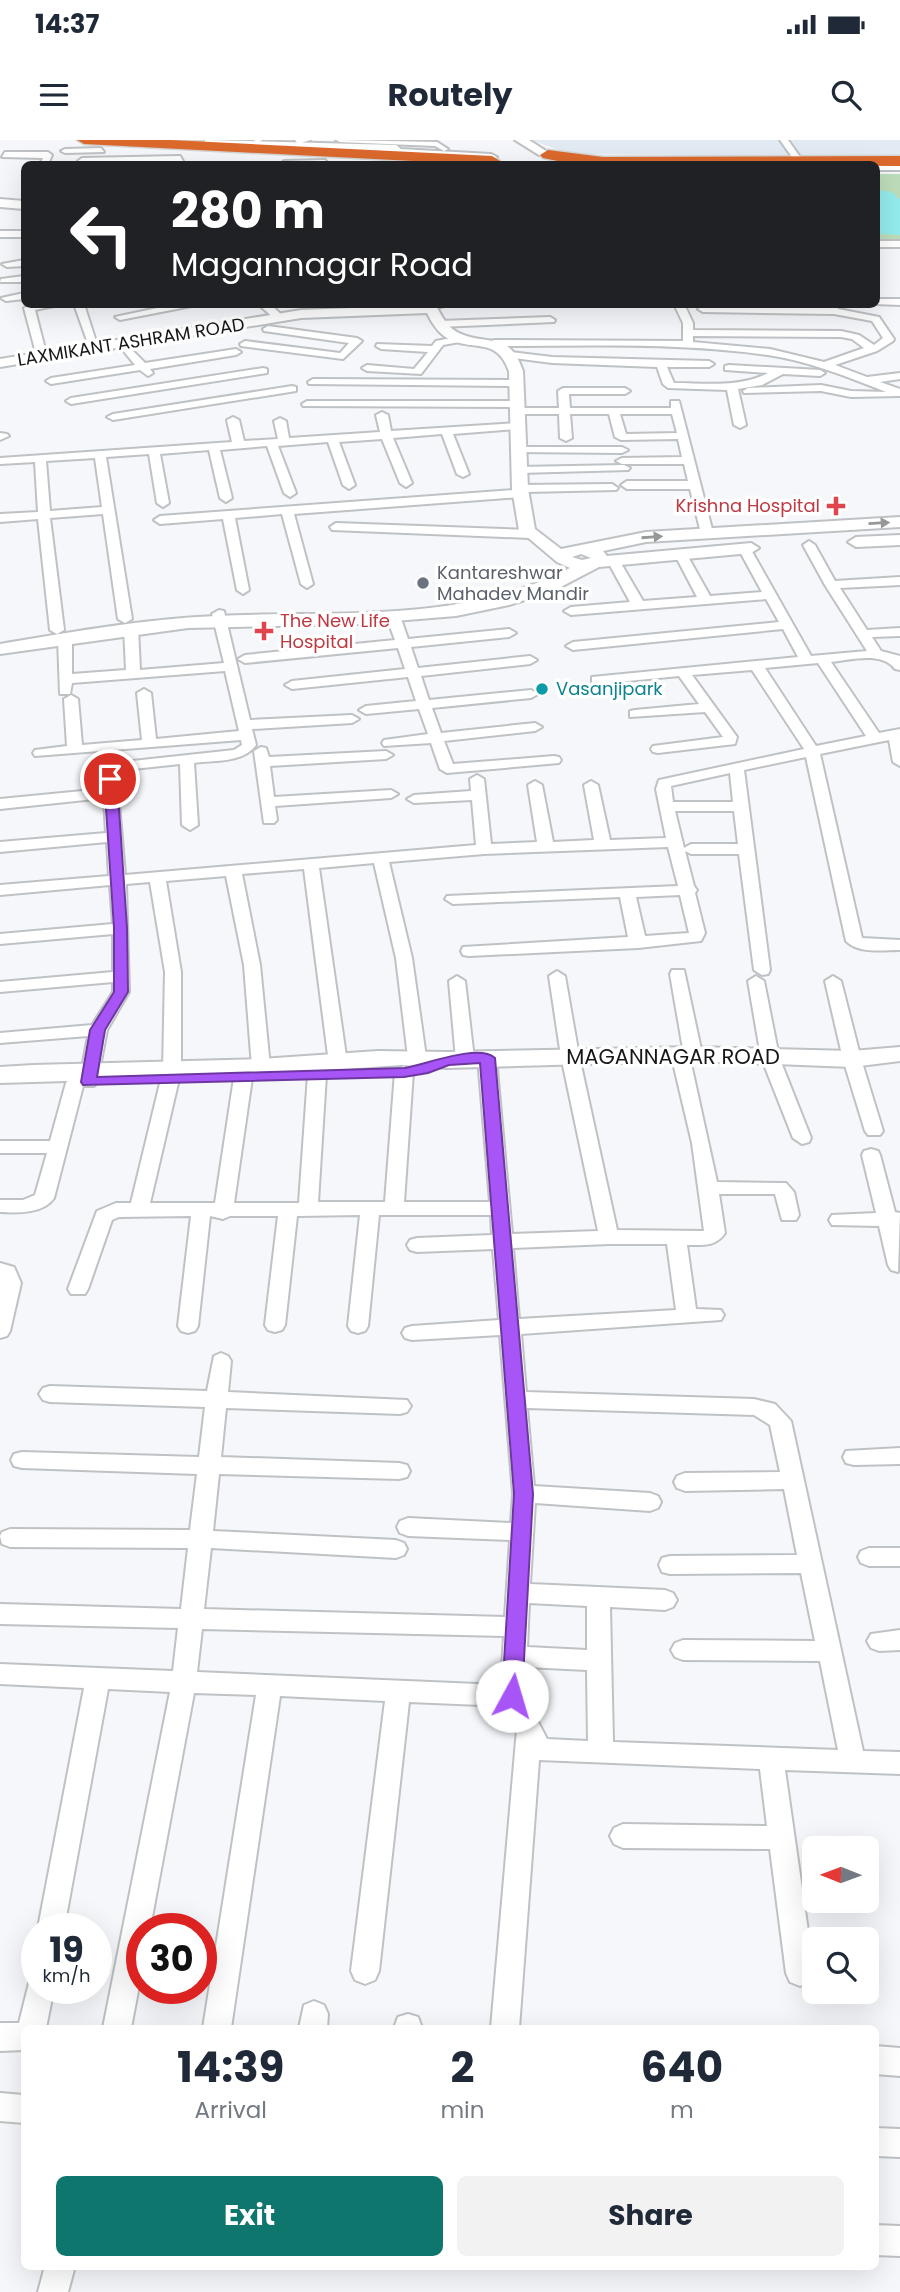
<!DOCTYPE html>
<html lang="en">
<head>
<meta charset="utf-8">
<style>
	body { margin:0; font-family:Poppins,sans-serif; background:#f2f2f3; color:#1f2937; height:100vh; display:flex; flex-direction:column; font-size:26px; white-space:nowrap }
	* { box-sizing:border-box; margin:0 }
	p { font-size:23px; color:#747a83 }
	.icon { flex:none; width:38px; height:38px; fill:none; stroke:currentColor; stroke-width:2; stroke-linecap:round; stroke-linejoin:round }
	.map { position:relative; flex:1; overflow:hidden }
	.side { position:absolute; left:21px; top:1885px; width:858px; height:245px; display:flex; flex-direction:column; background:#fff; border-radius:10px; box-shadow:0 7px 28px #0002 }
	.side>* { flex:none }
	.banner { position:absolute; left:21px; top:21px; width:859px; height:147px; border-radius:10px; box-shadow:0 7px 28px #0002; background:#202124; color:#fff; overflow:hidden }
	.needle { width:46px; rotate:271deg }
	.tools { position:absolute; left:802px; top:1696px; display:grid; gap:14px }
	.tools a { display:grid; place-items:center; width:77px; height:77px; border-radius:10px; background:#fff; box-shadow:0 7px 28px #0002; font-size:35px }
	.speed { position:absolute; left:21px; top:1773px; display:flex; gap:14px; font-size:35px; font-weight:700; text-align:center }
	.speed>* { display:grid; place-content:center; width:91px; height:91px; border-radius:50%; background:#fff; box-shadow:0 7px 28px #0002; line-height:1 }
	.speed small { font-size:18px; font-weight:400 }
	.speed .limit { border:10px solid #d22; background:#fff; color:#111 }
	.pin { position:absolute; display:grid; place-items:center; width:60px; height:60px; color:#fff; margin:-30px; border:4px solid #fff; border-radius:50%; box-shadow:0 2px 7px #0007 }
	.me { position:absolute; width:77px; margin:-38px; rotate:6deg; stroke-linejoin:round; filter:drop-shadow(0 0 5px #0008) }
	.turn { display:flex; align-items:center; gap:24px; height:147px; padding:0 35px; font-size:32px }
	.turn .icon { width:91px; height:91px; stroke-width:2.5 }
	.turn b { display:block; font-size:49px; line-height:60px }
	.eta { display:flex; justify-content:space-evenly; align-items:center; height:119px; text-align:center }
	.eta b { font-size:42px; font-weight:700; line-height:49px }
	.cta { display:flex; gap:14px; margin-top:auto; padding:14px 35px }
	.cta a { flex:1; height:80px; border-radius:10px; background:#0f766e; color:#fff; font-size:28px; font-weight:700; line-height:80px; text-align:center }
	.cta a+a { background:#f2f2f3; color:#1f2937 }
	.status { display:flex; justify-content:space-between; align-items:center; height:49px; padding:0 35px; background:#fff; direction:ltr }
	.status svg { height:19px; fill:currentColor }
	header { display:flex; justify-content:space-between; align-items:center; height:91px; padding:0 35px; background:#fff; font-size:32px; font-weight:700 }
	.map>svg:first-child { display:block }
</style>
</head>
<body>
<div class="status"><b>14:37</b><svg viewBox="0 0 49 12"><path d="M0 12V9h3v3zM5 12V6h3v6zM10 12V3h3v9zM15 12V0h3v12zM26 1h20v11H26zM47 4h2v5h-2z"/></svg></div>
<header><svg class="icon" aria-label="menu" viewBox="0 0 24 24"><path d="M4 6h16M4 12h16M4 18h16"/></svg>Routely<svg class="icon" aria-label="search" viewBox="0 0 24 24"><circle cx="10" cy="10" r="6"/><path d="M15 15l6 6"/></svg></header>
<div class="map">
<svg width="900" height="2152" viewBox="0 0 900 2152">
	<rect width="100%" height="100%" fill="#f5f7fa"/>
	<path fill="#e2ebf3" d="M531 0H900V17L586 14 559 10Z"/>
	<rect fill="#bdddba" x="877" y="34" width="23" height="68"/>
	<path fill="#94ecec" d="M877 50 892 52 900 60V95L877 94Z"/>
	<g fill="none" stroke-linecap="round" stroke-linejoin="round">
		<g stroke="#bfc2c4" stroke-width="4">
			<g id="street">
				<path d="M254 0H262L257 3Z"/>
				<path d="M295 0H310L298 4Z"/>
				<path d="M336 0 437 2 448 9 444 11 435 6 340 2Z"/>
				<path d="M780 0H788L805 24H797Z"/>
				<path d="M101 8 104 12 65 13 61 11 65 9Z"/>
				<path d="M5 12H48L52 15 48 24H40L43 18 2 17Z"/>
				<path d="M180 16 183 21 82 24 78 21 82 18Z"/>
				<path d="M325 20 328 24H280L284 21Z"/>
				<rect x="0" y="91" width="24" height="6"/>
				<rect x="877" y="101" width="23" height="6"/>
				<path d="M24 120V126L7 127 2 124Z"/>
				<path d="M24 136V142H0L1 139Z"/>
				<path d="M24 153V159L6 161 1 158Z"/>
				<path d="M877 159H900V165L875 164Z"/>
				<path d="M33 164H64L35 170 47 217 42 220 37 217 24 168Z"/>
				<path d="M74 164H84L99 211 90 209Z"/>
				<path d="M176 164H202L120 180 115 177Z"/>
				<path d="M258 164H270L285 178 276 180Z"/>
				<path d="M435 164H451L427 171V167Z"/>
				<path d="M674 164H684L693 183V190L841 191 859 195 874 205 883 198 872 181 834 174 703 172 698 169 703 166 828 168 826 164H836L838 169 879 177 894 199 893 201 877 211 835 225 867 237 900 233V239L880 242 900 249V256L851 257 821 251 744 253 743 251 748 248 821 245 851 251 886 252C848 237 809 221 768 215 678 202 585 206 494 206L489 203 494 200 683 201V183ZM693 196 841 197 852 199 864 208 824 222 770 209 693 202Z"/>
				<path d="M550 177 555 180 554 182 439 187 434 184 439 181Z"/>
				<path d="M268 186 357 198 362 201 343 219 241 206 240 204 245 201 340 213 349 203 264 191 263 189Z"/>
				<path d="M461 196 466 199 465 201 443 205 421 234 367 231 362 228 367 225 414 229 428 212 381 209 376 206 377 204 432 206 436 201Z"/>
				<path d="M123 201 145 223 236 209 241 212 236 215 150 229 153 233 148 236 140 230 51 244 46 241 51 238 135 225 118 204Z"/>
				<path d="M511 212 552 217 709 221 714 224 709 227H667L674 243C705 243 739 248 768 233L725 230V226L729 225 820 230 825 233 820 236 783 234 762 245 738 249 746 285 740 288 734 285 727 250 668 248 663 244 657 227 552 223 507 217V213Z"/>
				<path d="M263 228 267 229V233L71 264 66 261 71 258Z"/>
				<path d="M313 239 517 240 522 243 517 246 309 244 308 242Z"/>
				<path d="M292 246 296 247V251L113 280 107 277 113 274Z"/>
				<path d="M563 248H625L630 251 625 254H569L570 268H671V261H679L713 393 711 396 701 393 690 349H627L621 345 627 341H688L684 324H622L616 321 622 318 682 317 678 299 621 300 615 297 609 274H570L572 298 566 301 560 298 559 274H517L512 271 517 268H559L558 251ZM620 274H672L677 293 626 294Z"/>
				<path d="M307 261H517L522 264 517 267 303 266 302 264Z"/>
				<path d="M382 272 388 275 391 291 518 283 524 286 518 289 453 294 469 334 463 337 457 334 442 294 393 298 412 343 406 347 400 343 382 299 339 302 355 345 349 349 343 345 328 302 278 306 296 353 290 357 284 353 267 306 220 310 232 358 226 362 220 358 209 310 160 314 169 363 163 367 157 363 149 314 106 317 132 479 125 483 118 479 103 374 50 378 64 490 57 494 50 490 38 379 0 382V374L38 372 35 322 0 324V318L232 302 227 280 233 277 239 280 244 301 278 299 274 281 280 278 286 281 289 298 380 292 376 275ZM95 318 102 367 50 371 46 321Z"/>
				<path d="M0 293 7 294 9 296 0 300Z"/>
				<path d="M519 307H622L628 310 622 313 515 312 513 310Z"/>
				<path d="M624 325 630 328 628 330 519 333 513 330 519 327Z"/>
				<path d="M612 344 618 348 616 350 526 352 520 357 294 374 313 444 307 448 301 444 282 374 235 378 249 450 243 454 237 450 223 379 160 384 154 380 160 376 515 350 520 345Z"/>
				<path d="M336 383 530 390 536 394 530 398 332 390 330 387Z"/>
				<path d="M809 401 815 405 835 441 900 437V445L840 448 867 490 900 488V496L872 497 881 511 900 516V530L895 529C882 511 850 520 831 522L879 593 900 589V626L893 622 889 600 820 614 862 798 900 800V810C882 810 859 814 846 801L806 617 744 630 770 830 768 834 762 835 754 830 739 714H691L685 711 694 746 697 750 695 753 705 793 701 801 638 808 469 816 463 815 461 811 463 807 628 797 620 757 453 764 445 759 447 756 678 746 668 707 484 714 389 722 412 818 426 917 417 922 408 917 396 818 374 723 319 728 347 923 338 929 329 923 304 729 242 734 260 825 270 927 261 933 252 927 244 825 226 736 166 741 181 832V931L177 935 179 939 150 1063H215L234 938 243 932 252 938 234 1063H299L308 935 317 929 326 935 318 1062H385L395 932 404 926 413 932 404 1062H490L478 918 487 912 496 918 512 1094 598 1091 561 916 549 836 557 831 565 836 579 916 617 1090 704 1091 692 1003 671 914 674 910 683 909 670 834 672 830H684L702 914 699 918 690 919 717 1042 786 1043 794 1052 799 1075 796 1080H782L775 1054H719L725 1093C716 1107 702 1105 687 1105L696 1169 721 1170 724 1175 721 1180 521 1194 526 1252 754 1259 775 1264 791 1281 863 1611 900 1612V1634L785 1630 814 1833 810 1842 800 1846 790 1842 786 1833 770 1709 623 1708 614 1704 610 1696 614 1688 623 1684 767 1686 760 1629 539 1620 519 1888H491L517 1589 505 1566 409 1562 379 1831 375 1840 365 1844 355 1840 351 1831 385 1561 280 1556 231 1888H203L256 1555 194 1553 150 1788H142V1830L131 1888H103L170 1552 108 1549 64 1788H38L84 1548 0 1544V1524L173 1531 178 1488 0 1484V1464L181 1469 188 1408 10 1407 2 1404 0 1396 2 1392 10 1389 190 1390 197 1334 22 1328 14 1326 11 1320 14 1314 22 1312 199 1317 205 1267 50 1262 43 1260 39 1254 43 1248 50 1246 207 1251 214 1216 221 1213 228 1216 231 1221 228 1252 407 1260 411 1266 407 1272 400 1274 226 1268 221 1317 399 1323 407 1325 410 1331 407 1337 399 1339 219 1334 213 1391 396 1400 404 1403 407 1409 404 1415 396 1418 211 1408 204 1469 505 1477 510 1400 408 1396 400 1393 397 1387 400 1381 408 1378 511 1383 513 1354 500 1195 412 1200 405 1198 402 1193 405 1188 412 1186 499 1180 493 1109 417 1112 410 1110 407 1105 410 1100 417 1098 492 1095 491 1075H379L368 1186 365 1191 358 1193 351 1191 348 1186 360 1075 297 1076 285 1185 282 1190 275 1192 268 1190 265 1185 278 1076H230L223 1079 210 1076 198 1186 195 1191 188 1193 181 1191 178 1186 191 1076 119 1077 112 1080 88 1149 85 1154H71L68 1149 97 1071 116 1063H131L161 939 165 935 163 931 165 832 150 742 126 744 129 852 107 890 97 942 94 946H83L54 1058C43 1074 17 1073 0 1072V1060H23L35 1055 47 1013H0V1001H50L66 943 69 939H80L88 896 0 903V893L92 885 113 852V842L0 852V842L113 832V794L0 804V794L113 784 110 745 0 755V745L109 736 107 702 0 712V702L106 693 104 658 0 669V659L103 649V639L114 623 234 610 242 605 241 600 35 616 33 613 35 610 67 606 64 559 71 555 78 559 82 605 142 600 137 553 144 549 151 553 156 599 239 591 225 531 72 543 70 554H60L58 498 65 494 72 498V534L126 530 124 488 131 484 138 488 140 530 224 523 212 474 219 470 224 471 250 580 352 575 359 579 352 583 252 589 256 605C243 623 216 620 194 623L198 685 190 690 182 685 180 624 124 630 117 639 125 735 476 705 472 660 414 663 407 659 414 655 471 651 470 639 477 635 484 639 491 704 537 702 528 645 535 641 542 645 553 702 594 700 584 645 591 641 598 645 610 700 666 698 656 649 659 640 804 609 752 530 692 535 737 597 735 604 658 613 653 612 651 609 653 606 723 597 705 572 630 577V571L635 570 699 564 679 536 597 544 592 543V537L798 517 783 489 573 510 566 506 573 502 779 482 766 459 571 475 564 471 571 467 630 462 607 420 613 416 619 420 643 461 697 457 675 415 681 411 687 415 710 456 762 452 738 408 744 404 750 408 811 516 867 511 825 445 803 405ZM818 523 866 596 816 606 765 528ZM730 633 733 662H673L671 646ZM675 671H734L738 704H691L684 708ZM680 755 689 793 645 796 636 757ZM609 1104H667L676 1170 519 1179 513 1108ZM527 1268 754 1275 770 1285 780 1332 685 1333 677 1336 674 1342 677 1348 685 1351 784 1349 797 1415 670 1416 662 1418 659 1425 662 1432 670 1434 801 1433 815 1501 683 1500 675 1503 671 1510 675 1517 683 1520 820 1521 838 1610 613 1602 610 1467 665 1470 673 1467 677 1460 673 1453 665 1450 530 1444 535 1363 650 1371 658 1368 661 1362 658 1356 650 1353 534 1346ZM529 1463 587 1466V1510L527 1507ZM202 1489 504 1496 501 1545 197 1532ZM526 1527 587 1530 588 1601 547 1599 524 1555Z"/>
				<path d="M393 472 400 476 408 499 509 489 516 493 509 497 411 507 418 528 530 516 537 520 530 524 421 536 429 560 531 550 538 554 531 558 432 568 441 593 535 583 542 587 535 591 444 601 453 624 554 616 559 617 561 620 559 623 447 633 440 629 431 603 384 606 382 603 384 600 428 594 419 569 366 574 359 570 366 566 416 561 408 537 292 549 285 545 292 541 405 529 398 508 245 523 238 519 245 515 395 500 386 476Z"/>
				<path d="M261 607 266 608 269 617 386 611 393 615 386 619 270 626 274 657 391 650 398 654 391 658 275 666 277 680 274 683H264L254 611Z"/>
				<path d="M457 836 465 841 474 919 465 925 456 919 449 841Z"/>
				<path d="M756 836 764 841 779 917 811 998 809 1002 802 1004 793 998 761 917 748 841Z"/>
				<path d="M833 836 841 841 861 919 883 991 880 995H868L865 991 843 919 825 841Z"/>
				<path d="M871 1009 878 1011 880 1015 895 1072 900 1073 898 1132 891 1130 888 1125 879 1086 832 1085 829 1080 832 1075 876 1073 862 1015 864 1011Z"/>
				<path d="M0 1123 14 1127 21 1143 10 1191 7 1196 0 1198Z"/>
				<path d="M900 1308V1324L854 1325 846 1323 843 1317 846 1311Z"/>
				<path d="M869 1408H900V1426H869L861 1423 858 1417 861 1411Z"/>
				<path d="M900 1490V1510L879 1511 871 1508 867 1501 871 1494Z"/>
				<path d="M37 1836V1848H54L46 1888H24V1910L0 1911V1883H19L30 1839Z"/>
				<path d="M314 1861 324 1865 328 1874 327 1888H299L304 1865Z"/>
				<path d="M408 1874 418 1877 422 1888H394L398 1877Z"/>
				<path d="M875 1906 900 1908V1936L875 1934Z"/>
				<path d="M0 1953 24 1955V1983L0 1981Z"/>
				<path d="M875 1988 900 1989V2017L875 2016Z"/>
				<path d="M875 2085 900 2086V2116L875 2115Z"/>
				<path d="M45 2126H75L68 2152H38Z"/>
			</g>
		</g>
		<g stroke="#bfc2c4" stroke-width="4">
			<g id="secondary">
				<path d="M205 0 396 5 401 9 491 14 497 17 491 20 378 14 373 11 209 5 205 4Z"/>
				<path d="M515 0H529L549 13 539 15Z"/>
				<path d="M873 24H900V30H877V24Z"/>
				<path d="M0 59 24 61V69L0 67Z"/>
				<path d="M431 165 436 166C442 176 446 186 457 192 487 208 508 188 523 231L528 349 535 389 561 409 646 392 900 377V387L646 402 603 411 607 416 751 403 759 408 751 413 599 427 553 451 509 465 456 476 358 484 188 488 0 514V504C71 492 143 479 216 476 335 470 460 485 570 428L557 422 519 390 512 349 509 231C496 194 470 214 444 196 436 190 431 181 427 173L301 178 0 227V219L301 170ZM581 414 591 418 582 420 572 417Z"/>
				<path d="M900 395V405L856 407 848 402 856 397Z"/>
				<path d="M693 907 852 911 900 907V921L852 927 693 921 447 928 401 925 261 935 0 943V927L33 925 261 919 378 911 447 912Z"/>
			</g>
		</g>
		<g stroke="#d5d5d5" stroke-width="3">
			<g id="highway">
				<path d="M77 0H171L492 16 500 21 496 24H471L84 4Z"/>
				<path d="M548 10 603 17 900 16V26L572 24 543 18 540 15Z"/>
			</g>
		</g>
		<use href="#street" fill="#fff" fill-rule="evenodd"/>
		<use href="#secondary" fill="#fff" fill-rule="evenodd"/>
		<use href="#highway" fill="#dc692c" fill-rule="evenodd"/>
	</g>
	<defs><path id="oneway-solid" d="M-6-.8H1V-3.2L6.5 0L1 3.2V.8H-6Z" transform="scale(1.75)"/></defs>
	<g fill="#969797">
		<use href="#oneway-solid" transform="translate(879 383) rotate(-3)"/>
		<use href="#oneway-solid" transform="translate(652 397) rotate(-4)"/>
	</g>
	<path fill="#a855f7" stroke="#6d37a1" stroke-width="2" d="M110 635 117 639 127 788 128 852 105 890 97 937 404 928C425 925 478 903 495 918L533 1354 522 1556 519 1562 512 1565 505 1562 502 1556 514 1354 480 923 449 925 428 933 404 937 83 945 81 942 90 890 114 852V788L104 639Z"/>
	<g fill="#e0444e" stroke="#fff" stroke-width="2.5">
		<path d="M832.5 355.5h7v7h7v7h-7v7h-7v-7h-7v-7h7z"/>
		<path d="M260.5 480.5h7v7h7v7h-7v7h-7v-7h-7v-7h7z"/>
	</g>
	<circle fill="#6b7280" stroke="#fff" stroke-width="2.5" cx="423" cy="443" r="7"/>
	<circle fill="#0f9aa8" stroke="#fff" stroke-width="2.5" cx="542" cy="549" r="7"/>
	<g text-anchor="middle" stroke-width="7" stroke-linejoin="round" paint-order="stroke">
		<g font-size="18" fill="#161718" stroke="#fff">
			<text transform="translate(131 202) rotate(-9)" y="6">LAXMIKANT ASHRAM ROAD</text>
		</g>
		<g font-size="18" fill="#be3a42" stroke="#fff" text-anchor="end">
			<text x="820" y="372">Krishna Hospital</text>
			<text x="280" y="487" text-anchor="start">The New Life<tspan x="280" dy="21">Hospital</tspan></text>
		</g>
		<g font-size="18" fill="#5b616d" stroke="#fff" text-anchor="start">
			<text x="437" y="439">Kantareshwar<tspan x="437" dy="21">Mahadev Mandir</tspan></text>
		</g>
		<g font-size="18" fill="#0d838f" stroke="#fff" text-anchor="start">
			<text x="556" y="555">Vasanjipark</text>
		</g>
		<g font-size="21" fill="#161718" stroke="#fff">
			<text x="673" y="924">MAGANNAGAR ROAD</text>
		</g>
	</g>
</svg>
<div class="tools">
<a><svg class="needle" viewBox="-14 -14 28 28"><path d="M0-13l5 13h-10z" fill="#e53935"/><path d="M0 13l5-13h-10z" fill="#747a83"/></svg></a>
<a><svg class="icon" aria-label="search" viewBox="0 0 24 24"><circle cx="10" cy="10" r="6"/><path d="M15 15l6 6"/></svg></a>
</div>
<div class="speed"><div>19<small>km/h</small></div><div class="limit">30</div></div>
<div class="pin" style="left:110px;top:639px;background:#d93025"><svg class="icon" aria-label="arrive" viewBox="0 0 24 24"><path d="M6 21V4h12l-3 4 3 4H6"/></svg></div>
<svg class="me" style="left:512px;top:1556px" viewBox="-20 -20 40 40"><circle r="19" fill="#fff"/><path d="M0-13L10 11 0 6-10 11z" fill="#a855f7"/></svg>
<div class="banner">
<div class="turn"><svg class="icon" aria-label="left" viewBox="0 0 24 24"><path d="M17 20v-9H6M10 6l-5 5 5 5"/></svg><div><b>280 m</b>Magannagar Road</div></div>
</div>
<section class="side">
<div class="eta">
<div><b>14:39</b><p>Arrival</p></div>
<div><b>2</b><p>min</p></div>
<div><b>640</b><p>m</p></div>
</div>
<div class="cta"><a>Exit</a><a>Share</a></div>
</section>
</div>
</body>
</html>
